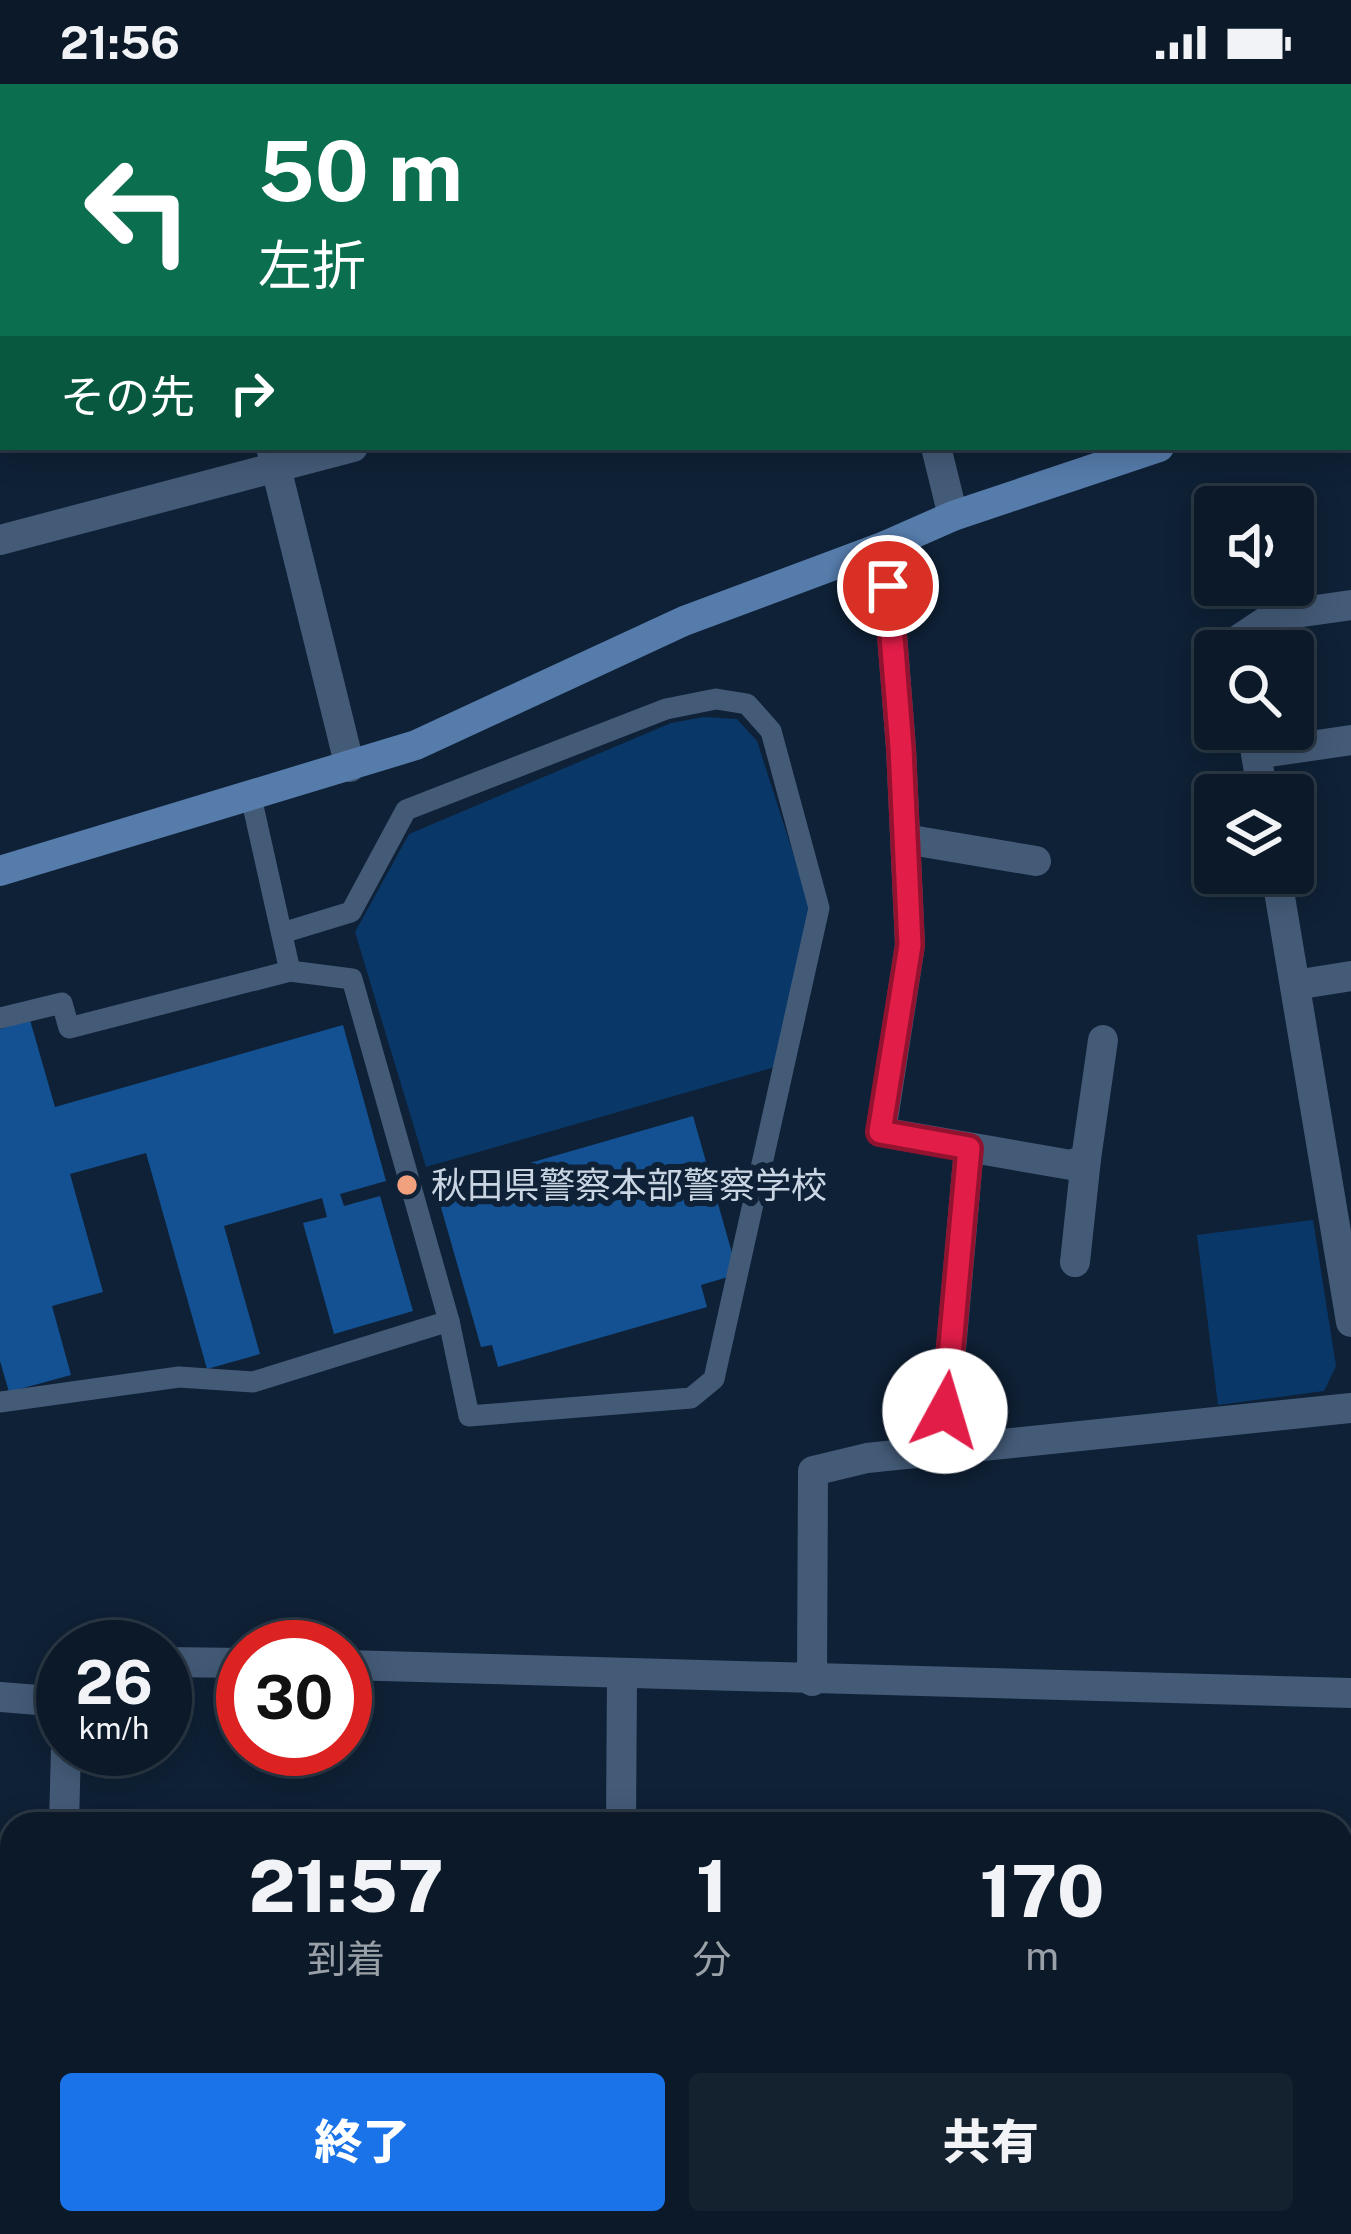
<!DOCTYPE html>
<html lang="ja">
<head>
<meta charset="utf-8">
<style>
	body { margin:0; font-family:"Public Sans","Noto Sans JP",sans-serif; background:#142230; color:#f1f3f6; height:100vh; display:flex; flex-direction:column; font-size:45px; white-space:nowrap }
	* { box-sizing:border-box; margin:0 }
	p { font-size:39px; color:#9aa0a8 }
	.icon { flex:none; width:66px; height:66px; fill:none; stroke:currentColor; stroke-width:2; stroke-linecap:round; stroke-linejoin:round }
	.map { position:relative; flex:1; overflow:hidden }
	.details { position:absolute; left:0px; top:1728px; width:1353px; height:423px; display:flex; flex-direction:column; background:#0b1928; border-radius:36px 36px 0 0; box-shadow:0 6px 30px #0003,0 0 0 3px #2b3845 }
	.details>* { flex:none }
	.top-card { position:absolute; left:0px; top:0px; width:1353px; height:366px; box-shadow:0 6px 30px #0003,0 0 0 3px #2b3845; background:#0b6e4f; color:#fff; overflow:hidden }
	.tools { position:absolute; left:1194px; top:402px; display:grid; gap:24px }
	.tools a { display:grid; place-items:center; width:120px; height:120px; border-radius:12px; background:#0b1928; box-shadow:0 6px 30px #0003,0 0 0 3px #2b3845; font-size:60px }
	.speed { position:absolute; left:36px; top:1536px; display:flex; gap:24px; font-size:60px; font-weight:700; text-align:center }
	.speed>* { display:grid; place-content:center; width:156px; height:156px; border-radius:50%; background:#0b1928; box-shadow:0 6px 30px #0003,0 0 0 3px #2b3845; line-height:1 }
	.speed small { font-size:30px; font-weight:400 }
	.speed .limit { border:18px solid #d22; background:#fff; color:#111 }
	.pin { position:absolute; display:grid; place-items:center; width:102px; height:102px; color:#fff; margin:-51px; border:6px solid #fff; border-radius:50%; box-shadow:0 3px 12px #0007 }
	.me { position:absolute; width:132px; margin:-66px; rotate:6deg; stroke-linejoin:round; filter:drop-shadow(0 0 9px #0008) }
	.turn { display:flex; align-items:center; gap:42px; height:252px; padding:0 60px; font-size:54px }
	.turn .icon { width:156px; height:156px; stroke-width:2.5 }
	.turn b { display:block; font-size:84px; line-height:102px }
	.then { display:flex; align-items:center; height:114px; padding:0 60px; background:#0003; gap:24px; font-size:45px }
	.eta { display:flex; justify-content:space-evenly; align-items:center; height:204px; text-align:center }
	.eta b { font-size:72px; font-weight:800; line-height:84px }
	.primary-button { display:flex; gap:24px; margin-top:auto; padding:24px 60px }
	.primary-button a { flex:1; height:138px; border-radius:12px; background:#1a73e8; color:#fff; font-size:48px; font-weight:800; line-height:138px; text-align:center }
	.primary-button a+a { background:#142230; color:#f1f3f6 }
	.status { display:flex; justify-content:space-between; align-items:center; height:84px; padding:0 60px; background:#0b1928; direction:ltr }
	.status svg { height:33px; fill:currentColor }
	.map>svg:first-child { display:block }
</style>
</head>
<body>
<div class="status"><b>21:56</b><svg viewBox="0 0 49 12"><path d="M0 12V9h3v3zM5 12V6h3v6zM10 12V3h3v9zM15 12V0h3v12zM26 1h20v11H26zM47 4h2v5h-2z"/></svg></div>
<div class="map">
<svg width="1351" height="2150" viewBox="0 0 1351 2150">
	<rect width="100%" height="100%" fill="#0f2136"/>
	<g fill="#093767">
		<path d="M704 633 737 635 757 657 812 828 782 981 426 1083 355 848 409 750 671 639Z"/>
		<path d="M1313 1136 1336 1282 1324 1307 1218 1321 1197 1151Z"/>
		<rect x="974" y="2139" width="133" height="11"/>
	</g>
	<g fill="#135192">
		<path d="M30 936 55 1023 343 941 386 1097 340 1110 344 1122 380 1112 413 1227 334 1250 303 1139 327 1133 322 1114 224 1142 260 1270 207 1285 146 1069 70 1090 103 1208 52 1222 71 1291 9 1308 0 1277V945Z"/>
		<path d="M693 1032 738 1190 701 1201 707 1223 498 1283 492 1261 481 1263 436 1106Z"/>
	</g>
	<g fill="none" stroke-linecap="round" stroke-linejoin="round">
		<g stroke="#445b78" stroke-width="21">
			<path d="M282 849 351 828 406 726 666 625 716 615 747 620 771 647 819 824 714 1295 691 1314 469 1332 449 1237"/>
			<path d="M0 934 62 919 69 944 290 887 251 713"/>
			<path d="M0 1318 179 1293 253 1298 449 1237 352 895 290 887"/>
		</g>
		<g stroke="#445b78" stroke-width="30">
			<path d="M176 0 177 3"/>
			<path d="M845 0 846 3"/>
			<path d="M502 3 514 0"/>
			<path d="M1350 63H1351"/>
			<path d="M0 130 3 129"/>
			<path d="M271 363 350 683"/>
			<path d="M936 363 953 432"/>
			<path d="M0 456 353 363"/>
			<path d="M885 462 901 664 910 861 881 1048 1071 1081 1086 1075 1103 956"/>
			<path d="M1240 567 1238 556 1274 532 1351 521"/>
			<path d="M1263 711 1256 670 1351 656"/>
			<path d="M905 755 1036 777"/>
			<path d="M1276 789 1351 1238"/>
			<path d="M1295 901 1351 892"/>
			<path d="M1075 1178 1086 1075"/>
			<path d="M942 1366 969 1064"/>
			<path d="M165 1578 243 1579"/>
			<path d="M345 1581 1351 1609"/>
			<path d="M812 1597 813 1387 867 1374 1351 1324"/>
			<path d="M0 1613 63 1618"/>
			<path d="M64 1740 66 1665"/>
			<path d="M621 1740 622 1592"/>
			<path d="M1341 1817 1351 1818"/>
			<path d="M0 1844 12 1845"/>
			<path d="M1341 2018 1351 2019"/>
			<path d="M0 2035H12"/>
			<path d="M60 2139V2150"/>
			<path d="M611 2150 612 2139"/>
			<path d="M1272 2150 1274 2139"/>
		</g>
		<g stroke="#567cab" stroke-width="30">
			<path d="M1350 299H1351"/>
			<path d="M0 787 416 661 684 537 885 462 953 432 1159 363"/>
		</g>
	</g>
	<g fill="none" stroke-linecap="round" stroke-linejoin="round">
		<g stroke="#92132f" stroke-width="30">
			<path id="route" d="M888 502 901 664 910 861 880 1048 969 1064 945 1327"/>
		</g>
		<use href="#route" stroke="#e11d48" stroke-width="21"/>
	</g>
	<circle fill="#f2a17e" stroke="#0f2136" stroke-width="4.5" cx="407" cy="1101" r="12"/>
	<g text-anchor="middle" stroke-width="12" stroke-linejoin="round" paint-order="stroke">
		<g font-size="36" fill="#c9d5e3" stroke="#0f2136" text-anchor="start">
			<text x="431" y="1114">秋田県警察本部警察学校</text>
		</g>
	</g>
</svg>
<div class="tools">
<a><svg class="icon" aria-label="sound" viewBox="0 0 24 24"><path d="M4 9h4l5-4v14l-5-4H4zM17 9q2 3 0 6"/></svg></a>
<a><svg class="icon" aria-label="search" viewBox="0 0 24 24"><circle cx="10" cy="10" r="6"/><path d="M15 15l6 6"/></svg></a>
<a><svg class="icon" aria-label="layers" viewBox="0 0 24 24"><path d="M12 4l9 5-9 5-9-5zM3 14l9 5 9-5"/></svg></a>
</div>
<div class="speed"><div>26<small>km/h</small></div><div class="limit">30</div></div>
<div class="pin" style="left:888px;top:502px;background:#d93025"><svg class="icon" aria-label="arrive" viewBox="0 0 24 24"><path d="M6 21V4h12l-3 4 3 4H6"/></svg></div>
<svg class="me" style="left:945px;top:1327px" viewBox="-20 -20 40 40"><circle r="19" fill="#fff"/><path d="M0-13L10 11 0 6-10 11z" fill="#e11d48"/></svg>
<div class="top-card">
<div class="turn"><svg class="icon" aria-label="left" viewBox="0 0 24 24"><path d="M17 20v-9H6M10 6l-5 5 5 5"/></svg><div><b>50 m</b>左折</div></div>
<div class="then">その先<svg class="icon" aria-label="right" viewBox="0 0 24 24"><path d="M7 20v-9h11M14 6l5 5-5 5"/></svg></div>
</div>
<section class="details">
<div class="eta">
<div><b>21:57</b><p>到着</p></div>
<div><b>1</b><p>分</p></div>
<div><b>170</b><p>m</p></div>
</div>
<div class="primary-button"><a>終了</a><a>共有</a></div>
</section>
</div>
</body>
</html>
